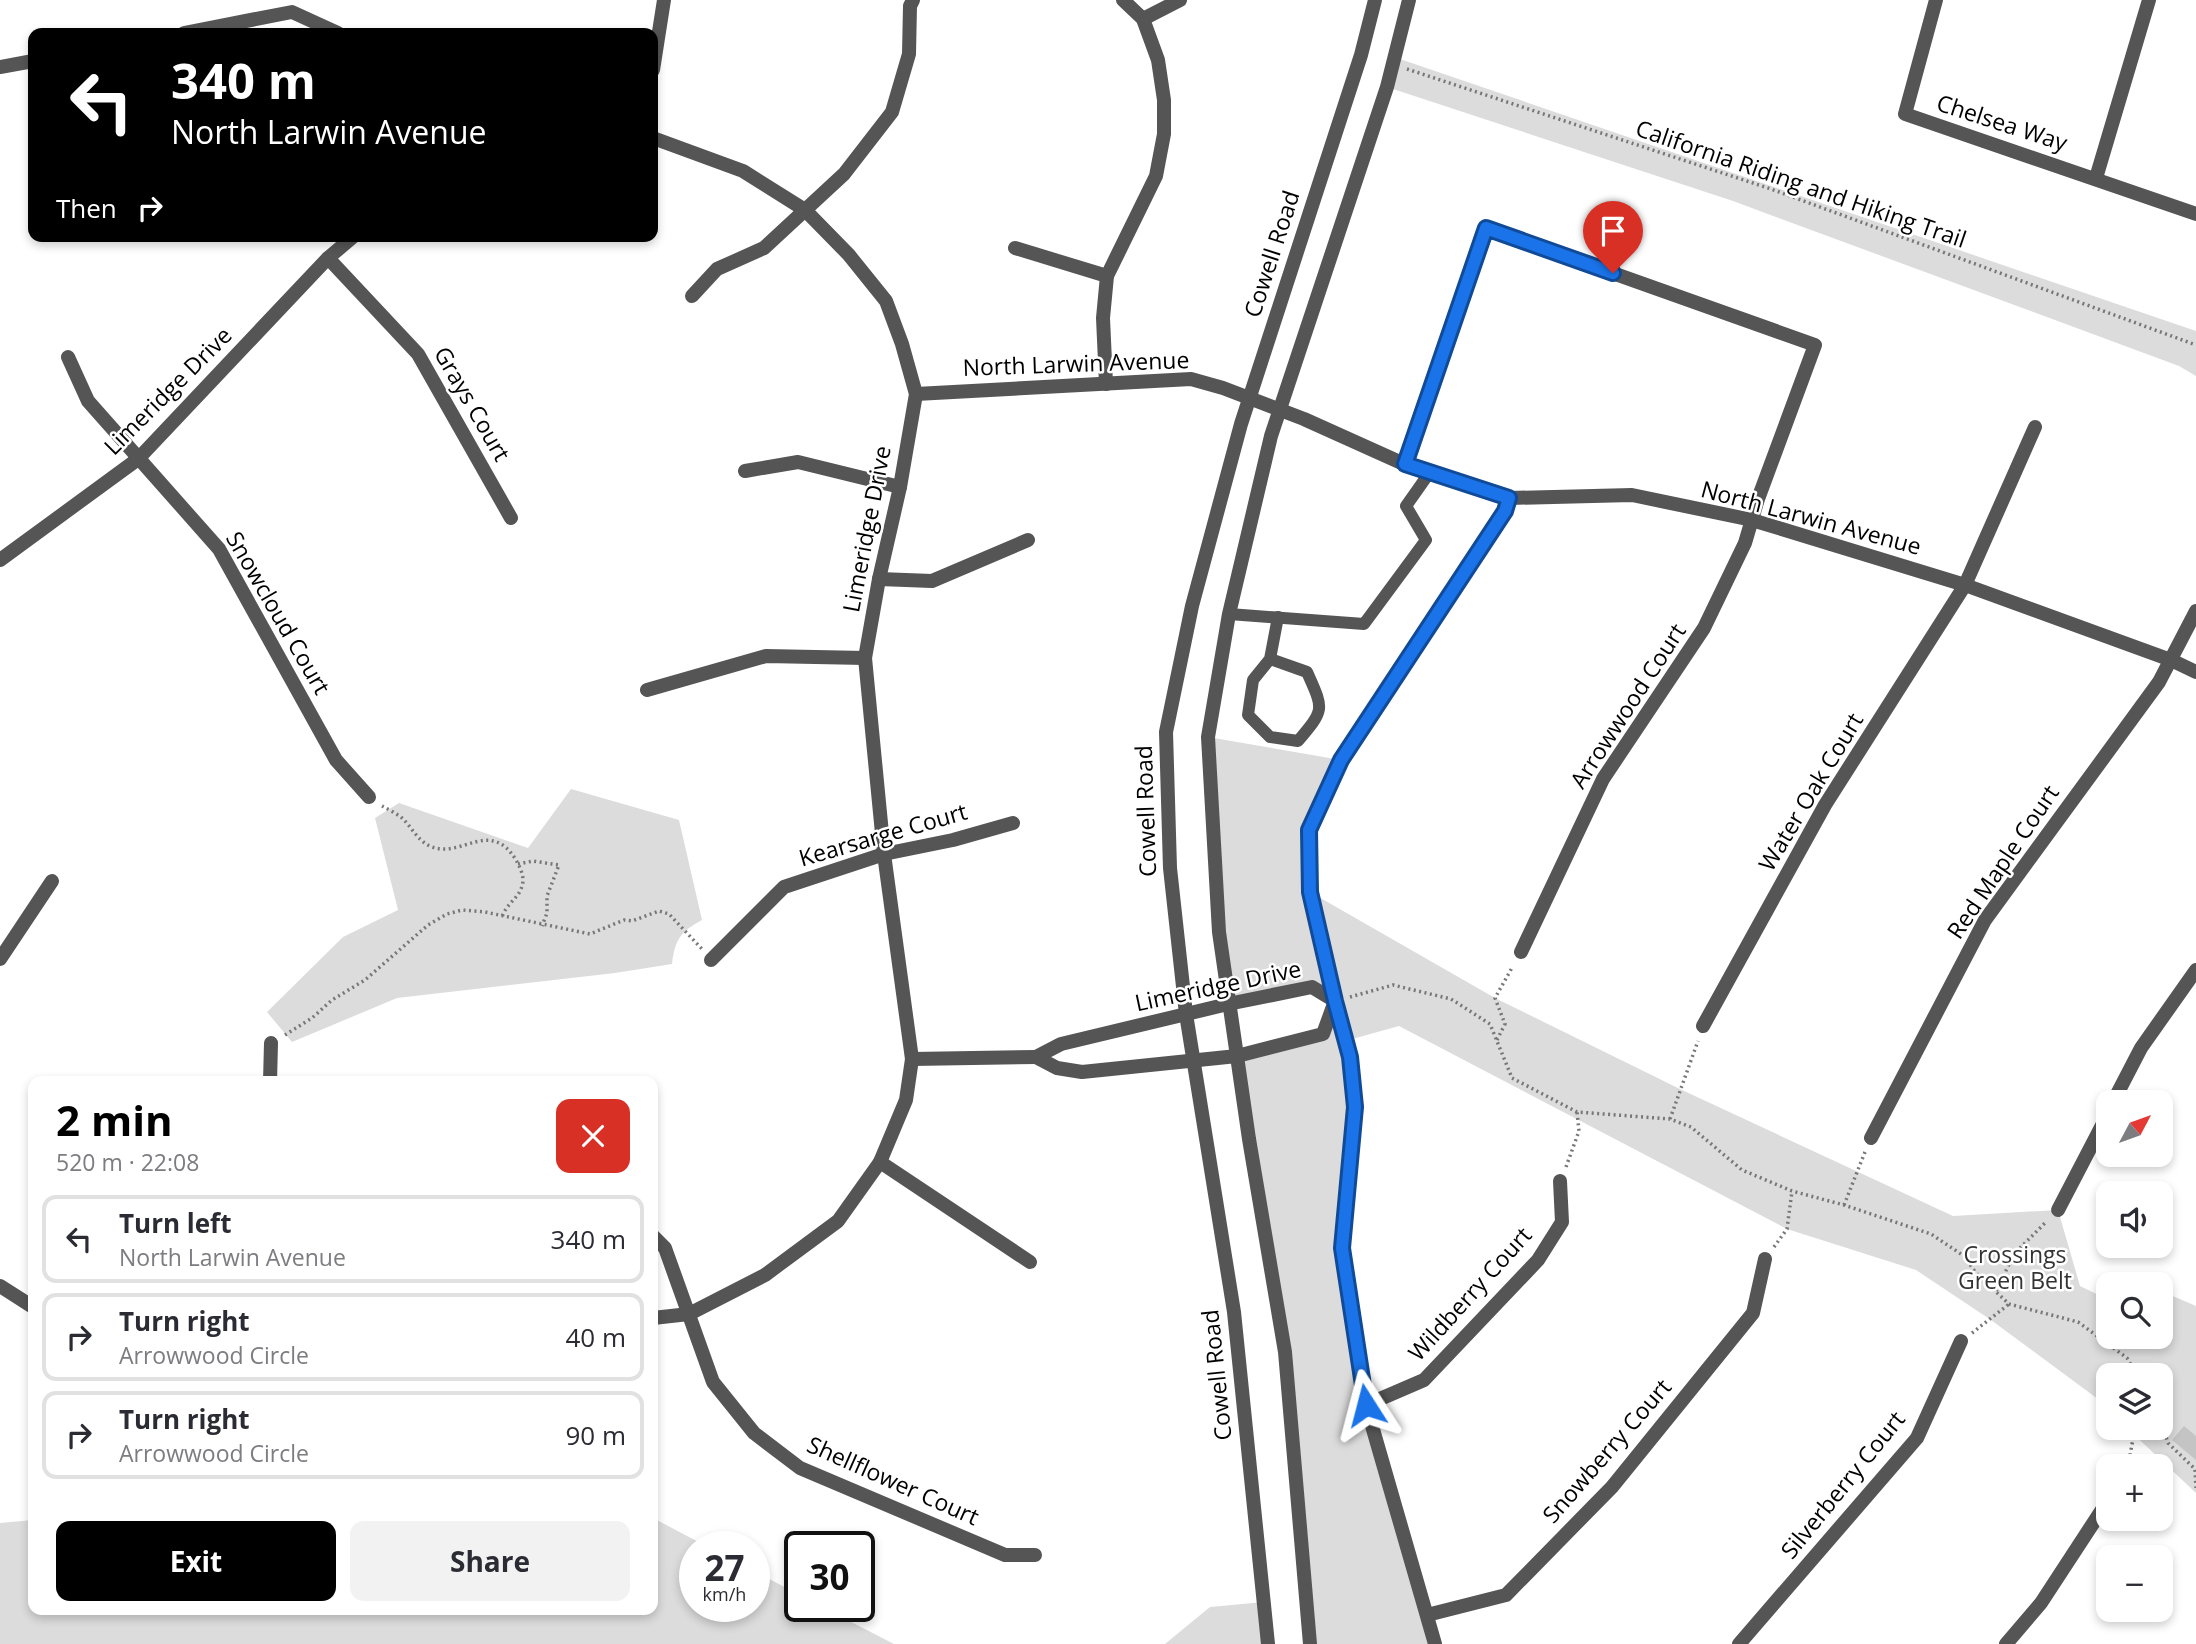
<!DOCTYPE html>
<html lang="en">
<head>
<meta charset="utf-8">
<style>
	body { margin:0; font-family:"Open Sans",sans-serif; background:#f2f2f3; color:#2b2b33; height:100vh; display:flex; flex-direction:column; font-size:26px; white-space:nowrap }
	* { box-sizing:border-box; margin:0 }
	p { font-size:23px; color:#7c7c81 }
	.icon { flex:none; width:38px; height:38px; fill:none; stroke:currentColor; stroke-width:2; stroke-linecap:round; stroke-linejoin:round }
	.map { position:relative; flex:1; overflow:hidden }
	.sheet { position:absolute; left:28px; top:1076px; width:630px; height:539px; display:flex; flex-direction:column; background:#fff; border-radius:14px; box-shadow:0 4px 10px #0003 }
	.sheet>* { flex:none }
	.banner { position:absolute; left:28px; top:28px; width:630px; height:214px; border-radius:14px; box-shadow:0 4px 10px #0003; background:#000; color:#fff; overflow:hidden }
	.needle { width:46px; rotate:49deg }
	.buttons { position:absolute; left:2096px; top:1090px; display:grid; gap:14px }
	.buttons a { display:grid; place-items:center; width:77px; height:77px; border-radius:14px; background:#fff; box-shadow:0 4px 10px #0003; font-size:35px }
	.speed { position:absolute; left:679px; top:1531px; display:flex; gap:14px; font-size:35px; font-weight:700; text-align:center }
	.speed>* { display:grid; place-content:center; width:91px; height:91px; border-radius:50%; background:#fff; box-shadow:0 4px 10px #0003; line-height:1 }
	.speed small { font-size:18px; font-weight:400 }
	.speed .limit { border:4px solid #111; border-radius:10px; background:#fff; color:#111 }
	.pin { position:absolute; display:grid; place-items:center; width:60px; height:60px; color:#fff; margin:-72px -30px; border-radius:50% 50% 50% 0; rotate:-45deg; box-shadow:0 0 7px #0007 }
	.pin .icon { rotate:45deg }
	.me { position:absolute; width:77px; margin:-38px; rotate:351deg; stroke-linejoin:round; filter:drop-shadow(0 0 5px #0008) }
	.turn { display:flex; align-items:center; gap:24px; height:147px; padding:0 28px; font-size:32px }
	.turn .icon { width:91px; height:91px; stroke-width:2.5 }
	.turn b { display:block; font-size:49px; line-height:60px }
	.then { display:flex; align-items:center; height:66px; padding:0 28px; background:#0003; gap:14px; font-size:26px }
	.round { display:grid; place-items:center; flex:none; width:74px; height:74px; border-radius:14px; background:#f2f2f3 }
	.head { display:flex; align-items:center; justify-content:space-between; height:119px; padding:0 28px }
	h1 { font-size:42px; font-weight:700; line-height:52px; color:#000 }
	.action { display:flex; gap:14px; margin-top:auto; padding:14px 28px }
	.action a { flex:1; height:80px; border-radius:14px; background:#000; color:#fff; font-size:28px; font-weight:700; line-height:80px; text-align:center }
	.action a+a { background:#f2f2f3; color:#2b2b33 }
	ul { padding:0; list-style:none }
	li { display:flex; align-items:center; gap:21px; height:88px; margin:0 14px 10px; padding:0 14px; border:4px solid #e1e1e2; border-radius:14px }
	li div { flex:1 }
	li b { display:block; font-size:26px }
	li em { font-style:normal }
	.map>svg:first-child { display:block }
</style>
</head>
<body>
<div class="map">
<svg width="2196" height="1644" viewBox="0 0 2196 1644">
	<rect width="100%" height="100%" fill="#fff"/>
	<g fill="#dcdcdc">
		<path d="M1394 57 2196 331V376L2179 366 1733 201 1387 87Z"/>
		<path d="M1208 737 1341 760 1309 830 1310 892 1495 998 1682 1090 1953 1216 2058 1210 2080 1286 2109 1300V1337H2161V1291L2196 1306V1493L2127 1428H2161V1376H2109V1411L2105 1407 2106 1405 1991 1320 1916 1270 1787 1229 1399 1026 1345 1041 1350 1057 1342 1248 1366 1405 1435 1644H1310L1285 1352 1237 1056 1323 1034 1335 1001 1312 987 1228 1004Z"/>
		<path d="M571 789 679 820 702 920C680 932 675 940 672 964L615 973 397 998 292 1042 267 1012 343 937 398 910 375 818 399 803 528 848Z"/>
		<path d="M653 1518 708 1547H695V1606H754V1571L800 1595V1606L822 1607 894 1644H0V1523L33 1520V1610H653Z"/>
		<path d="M1264 1602 1268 1644H1165L1210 1607Z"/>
	</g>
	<path fill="#c4c4c4" d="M2184 1426 2196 1436V1460L2172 1440Z"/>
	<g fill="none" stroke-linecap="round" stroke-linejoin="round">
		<g stroke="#777" stroke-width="3.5" stroke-dasharray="2 3.5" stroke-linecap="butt">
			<path d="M1407 69 1771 189 2196 345"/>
			<path d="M382 806C388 809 395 813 401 817 412 827 418 842 432 847 463 858 490 818 516 860 520 867 525 877 522 886 519 898 506 904 502 917"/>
			<path d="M518 864 533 861 559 865 547 896V913L542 926"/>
			<path d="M1350 997 1393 985 1451 999 1490 1024 1512 1078 1577 1112 1670 1119 1691 1127 1742 1170 1792 1191 1844 1205 1931 1234 1964 1256 1976 1273 2009 1304 2078 1322 2127 1358 2137 1376"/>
			<path d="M285 1035 312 1018 332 1000 365 980 428 925 447 914 462 910 485 912 590 934 624 920 632 921 659 911 669 914 702 949"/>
			<path d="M1497 1040 1505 1024 1495 998 1513 966"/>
			<path d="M1670 1119 1698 1041"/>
			<path d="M1566 1167 1579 1131 1577 1112"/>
			<path d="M1844 1205 1865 1152"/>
			<path d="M1774 1247 1787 1229 1792 1191"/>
			<path d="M1996 1291 2014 1254 2047 1221"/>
			<path d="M1972 1333 2009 1304"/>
			<path d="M2161 1422 2168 1443 2195 1469 2196 1488"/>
			<path d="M2128 1466 2135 1428"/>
		</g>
		<g stroke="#555" stroke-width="12">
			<path d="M1229 614 1364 624 1426 540 1406 506 1430 472"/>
			<path d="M1270 659 1307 672C1324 710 1325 709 1298 741L1270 737 1248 715 1253 680 1270 659 1278 617"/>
		</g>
		<g stroke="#555" stroke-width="14">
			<path d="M1936 0 1905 114 2196 214"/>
			<path d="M1143 19 1180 0"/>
			<path d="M184 33 292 12 338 33"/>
			<path d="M0 67 33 61"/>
			<path d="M653 70 664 0"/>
			<path d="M653 138 743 171 805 210 849 255 886 301 902 344 916 394 900 487 879 579 865 658 884 854 912 1059 906 1100 880 1162 838 1221 765 1275 689 1314 653 1318"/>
			<path d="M2096 178 2149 0"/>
			<path d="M1015 248 1107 276"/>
			<path d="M328 258 418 354 511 518"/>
			<path d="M692 296 717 269 764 248 844 174 892 112 909 54 910 6 913 0"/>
			<path d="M68 357 88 401 219 549 336 760 369 797"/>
			<path d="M1106 384 1103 318 1107 276 1156 176 1164 134V100L1158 60 1143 19 1123 0"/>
			<path d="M916 394 1191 379 1223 388 1304 419 1404 464 1509 498 1632 495 1752 520 1965 585 2171 660 2196 672"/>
			<path d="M1404 464 1486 228 1815 345 1758 499 1745 543 1704 628 1603 779 1521 952"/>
			<path d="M745 471 798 462 900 487"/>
			<path d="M0 560 138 459 328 258 354 236"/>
			<path d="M879 579 932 581 1028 540"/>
			<path d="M647 690 766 656 865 658"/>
			<path d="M0 959 52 881"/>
			<path d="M711 960 784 887 884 854 953 840 1013 823"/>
			<path d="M1312 987 1335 1001 1323 1034 1237 1056 1082 1072 1057 1068 1036 1057 1061 1044 1228 1004Z"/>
			<path d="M1703 1026 1825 805 1965 585 2035 427"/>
			<path d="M912 1059 1036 1057"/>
			<path d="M270 1082 271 1043"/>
			<path d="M2113 1102 2141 1048 2196 970"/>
			<path d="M1871 1138 1985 920 2159 682 2196 611"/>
			<path d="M880 1162 1030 1262"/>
			<path d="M2058 1210 2109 1112"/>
			<path d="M653 1236 665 1248 713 1382 754 1433 800 1468 1005 1555H1035"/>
			<path d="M0 1286 33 1307"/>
			<path d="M1366 1405 1424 1380 1538 1260 1562 1222 1560 1181"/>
			<path d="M1427 1615 1506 1595 1612 1487 1753 1313 1765 1259"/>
			<path d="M1435 1644 1366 1405 1342 1248 1355 1107 1350 1057 1335 1001 1310 892 1309 830 1341 760 1505 511 1509 498"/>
			<path d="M1739 1644 1917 1438 1961 1341"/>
			<path d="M2006 1644 2041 1603 2109 1499"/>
		</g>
		<g stroke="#555" stroke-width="14">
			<path d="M1268 1644 1234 1312 1186 1014 1170 868 1166 732 1192 606 1241 424 1361 55 1375 0"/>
			<path d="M1310 1644 1285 1352 1249 1139 1219 932 1208 737 1229 614 1271 436 1387 87 1409 0"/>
		</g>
	</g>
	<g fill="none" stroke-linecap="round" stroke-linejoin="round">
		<g stroke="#114b97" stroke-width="18">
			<path id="route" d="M1366 1405 1342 1248 1355 1107 1350 1057 1335 1001 1310 892 1309 830 1341 760 1505 511 1509 498 1405 464 1486 228 1613 273"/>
		</g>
		<use href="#route" stroke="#1a73e8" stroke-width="12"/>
	</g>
	<g text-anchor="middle" stroke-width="5" stroke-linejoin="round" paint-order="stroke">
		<g font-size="23" fill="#000" stroke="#fff">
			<text transform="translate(2002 123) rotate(18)" y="8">Chelsea Way</text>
			<text transform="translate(1801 184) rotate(19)" y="8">California Riding and Hiking Trail</text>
			<text transform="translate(1272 254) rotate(-72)" y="8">Cowell Road</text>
			<text transform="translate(1076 364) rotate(-2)" y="8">North Larwin Avenue</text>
			<text transform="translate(168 391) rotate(-45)" y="8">Limeridge Drive</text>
			<text transform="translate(472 404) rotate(60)" y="8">Grays Court</text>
			<text transform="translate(1811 518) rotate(15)" y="8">North Larwin Avenue</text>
			<text transform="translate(867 529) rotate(-79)" y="8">Limeridge Drive</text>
			<text transform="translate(278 613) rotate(60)" y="8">Snowcloud Court</text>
			<text transform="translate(1628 706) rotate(-57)" y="8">Arrowwood Court</text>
			<text transform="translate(1811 792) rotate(-59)" y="8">Water Oak Court</text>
			<text transform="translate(1146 811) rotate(-92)" y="8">Cowell Road</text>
			<text transform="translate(883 835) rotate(-16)" y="8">Kearsarge Court</text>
			<text transform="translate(2003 862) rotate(-56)" y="8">Red Maple Court</text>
			<text transform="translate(1218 986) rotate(-12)" y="8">Limeridge Drive</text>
			<text transform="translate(1470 1294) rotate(-48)" y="8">Wildberry Court</text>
			<text transform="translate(1217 1375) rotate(-96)" y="8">Cowell Road</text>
			<text transform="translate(1607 1451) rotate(-49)" y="8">Snowberry Court</text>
			<text transform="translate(893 1481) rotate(24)" y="8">Shellflower Court</text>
			<text transform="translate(1843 1485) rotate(-51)" y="8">Silverberry Court</text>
		</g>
		<g font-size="23" fill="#333" stroke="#fff">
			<text x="2015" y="1263">Crossings<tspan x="2015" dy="26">Green Belt</tspan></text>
		</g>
	</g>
</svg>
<div class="buttons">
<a><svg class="needle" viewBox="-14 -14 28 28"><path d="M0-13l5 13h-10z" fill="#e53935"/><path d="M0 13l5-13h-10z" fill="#7c7c81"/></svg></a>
<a><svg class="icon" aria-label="sound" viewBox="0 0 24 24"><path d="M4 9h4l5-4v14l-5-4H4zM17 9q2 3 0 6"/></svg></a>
<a><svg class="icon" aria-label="search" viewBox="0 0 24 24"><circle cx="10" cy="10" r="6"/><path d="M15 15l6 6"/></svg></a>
<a><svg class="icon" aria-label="layers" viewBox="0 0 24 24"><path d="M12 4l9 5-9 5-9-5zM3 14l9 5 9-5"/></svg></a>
<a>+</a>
<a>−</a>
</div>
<div class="speed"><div>27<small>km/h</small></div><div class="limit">30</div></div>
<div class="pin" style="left:1613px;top:273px;background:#d93025"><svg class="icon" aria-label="arrive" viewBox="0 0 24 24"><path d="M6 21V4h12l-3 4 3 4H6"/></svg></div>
<svg class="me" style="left:1366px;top:1405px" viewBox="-20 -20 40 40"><path d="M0-17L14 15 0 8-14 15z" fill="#1a73e8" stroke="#fff" stroke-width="4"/></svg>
<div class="banner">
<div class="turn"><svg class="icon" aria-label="left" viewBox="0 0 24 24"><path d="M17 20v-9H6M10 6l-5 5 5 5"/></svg><div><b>340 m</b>North Larwin Avenue</div></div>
<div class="then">Then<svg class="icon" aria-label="right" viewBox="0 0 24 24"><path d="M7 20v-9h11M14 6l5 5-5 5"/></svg></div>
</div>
<section class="sheet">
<div class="head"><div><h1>2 min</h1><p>520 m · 22:08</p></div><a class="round" style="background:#d93025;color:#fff"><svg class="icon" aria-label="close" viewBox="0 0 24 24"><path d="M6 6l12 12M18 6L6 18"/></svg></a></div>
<ul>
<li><svg class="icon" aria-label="left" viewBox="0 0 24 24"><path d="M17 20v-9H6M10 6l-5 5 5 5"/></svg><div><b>Turn left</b><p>North Larwin Avenue</p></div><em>340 m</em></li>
<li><svg class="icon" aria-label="right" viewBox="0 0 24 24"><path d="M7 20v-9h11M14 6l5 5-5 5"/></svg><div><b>Turn right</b><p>Arrowwood Circle</p></div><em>40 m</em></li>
<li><svg class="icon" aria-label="right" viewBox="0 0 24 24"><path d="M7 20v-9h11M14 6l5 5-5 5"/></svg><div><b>Turn right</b><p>Arrowwood Circle</p></div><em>90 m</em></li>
</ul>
<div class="action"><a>Exit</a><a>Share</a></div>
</section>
</div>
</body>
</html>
